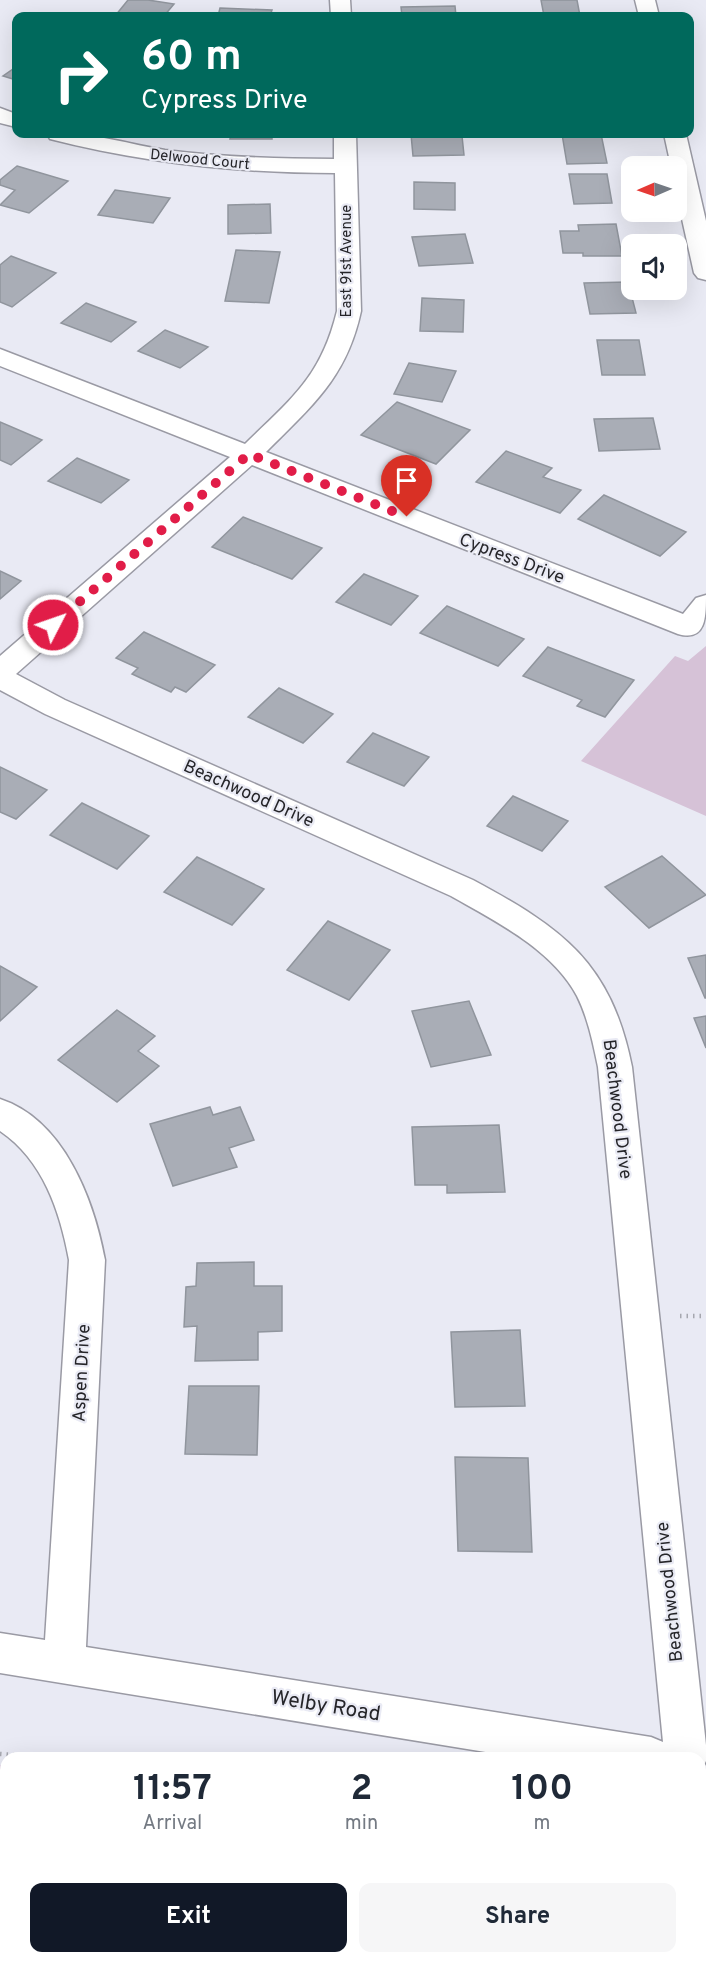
<!DOCTYPE html>
<html lang="en">
<head>
<meta charset="utf-8">
<style>
	body { margin:0; font-family:Overpass,sans-serif; background:#f6f6f7; color:#1f2937; height:100vh; display:flex; flex-direction:column; font-size:22px; white-space:nowrap }
	* { box-sizing:border-box; margin:0 }
	p { font-size:20px; color:#747a83 }
	.icon { flex:none; width:33px; height:33px; fill:none; stroke:currentColor; stroke-width:2; stroke-linecap:round; stroke-linejoin:round }
	.map { position:relative; flex:1; overflow:hidden }
	.side { position:absolute; left:0px; top:1752px; width:706px; height:212px; display:flex; flex-direction:column; background:#fff; border-radius:18px 18px 0 0; box-shadow:0 6px 24px #0002 }
	.side>* { flex:none }
	.hud { position:absolute; left:12px; top:12px; width:682px; height:126px; border-radius:12px; box-shadow:0 6px 24px #0002; background:#00695c; color:#fff; overflow:hidden }
	.needle { width:39px; rotate:268deg }
	.fabs { position:absolute; left:621px; top:156px; display:grid; gap:12px }
	.fabs a { display:grid; place-items:center; width:66px; height:66px; border-radius:12px; background:#fff; box-shadow:0 6px 24px #0002; font-size:30px }
	.pin { position:absolute; display:grid; place-items:center; width:51px; height:51px; color:#fff; margin:-62px -26px; border-radius:50% 50% 50% 0; rotate:-45deg; box-shadow:0 0 6px #0007 }
	.pin .icon { rotate:45deg }
	.me { position:absolute; width:66px; margin:-33px; rotate:49deg; stroke-linejoin:round; filter:drop-shadow(0 0 4px #0008) }
	.turn { display:flex; align-items:center; gap:21px; height:126px; padding:0 30px; font-size:27px }
	.turn .icon { width:78px; height:78px; stroke-width:2.5 }
	.turn b { display:block; font-size:42px; line-height:51px }
	.eta { display:flex; justify-content:space-evenly; align-items:center; height:102px; text-align:center }
	.eta b { font-size:36px; font-weight:700; line-height:42px }
	.button { display:flex; gap:12px; margin-top:auto; padding:12px 30px }
	.button a { flex:1; height:69px; border-radius:12px; background:#111827; color:#fff; font-size:24px; font-weight:700; line-height:69px; text-align:center }
	.button a+a { background:#f6f6f7; color:#1f2937 }
	.map>svg:first-child { display:block }
</style>
</head>
<body>
<div class="map">
<svg width="706" height="1963" viewBox="0 0 706 1963">
	<rect width="100%" height="100%" fill="#e9eaf4"/>
	<g fill="#d6c2d7">
		<path d="M706 646V816L581 761 675 656 688 661Z"/>
		<path d="M0 1765 6 1766V1958H700L701 1855 706 1856V1963H0Z"/>
	</g>
	<g fill="#a9adb6" stroke="#90959d" stroke-width="1.5">
		<path d="M128 0H148L174 4 164 16H115Z"/>
		<path d="M541 0H577L580 16H544Z"/>
		<path d="M455 6 456 16H402L401 7Z"/>
		<path d="M220 8 272 10 270 16H218Z"/>
		<path d="M16 67V80L3 76Z"/>
		<path d="M231 134H272V139H230Z"/>
		<path d="M411 134H447V137L462 136 464 155 413 156Z"/>
		<path d="M562 134H601L607 163 567 164Z"/>
		<path d="M17 166 68 181 29 213 0 205 15 190 0 185V180Z"/>
		<path d="M569 174H607L612 203 574 204Z"/>
		<path d="M414 182 455 183V210L414 209Z"/>
		<path d="M115 190 170 198 153 223 98 215Z"/>
		<path d="M270 204 271 233 228 234V205Z"/>
		<path d="M616 224 622 256H583V253H563L560 231H579L578 225Z"/>
		<path d="M465 234 473 263 419 266 412 237Z"/>
		<path d="M236 250 280 252 269 303 225 301Z"/>
		<path d="M11 256 56 273 12 307 0 302V265Z"/>
		<path d="M628 282 636 313 590 314 584 283Z"/>
		<path d="M422 298 464 300 463 332 420 331Z"/>
		<path d="M86 303 136 322 111 342 61 323Z"/>
		<path d="M165 330 208 347 180 368 138 351Z"/>
		<path d="M597 340H639L645 375H602Z"/>
		<path d="M409 363 456 371 442 402 394 394Z"/>
		<path d="M397 402 470 430 436 464 361 435Z"/>
		<path d="M653 418 660 449 599 451 594 419Z"/>
		<path d="M0 422 42 440 11 465 0 460Z"/>
		<path d="M506 451 552 468 543 477 581 490 560 513 476 482Z"/>
		<path d="M77 458 129 480 101 503 48 481Z"/>
		<path d="M604 495 686 532 660 556 578 519Z"/>
		<path d="M243 517 322 548 292 579 212 547Z"/>
		<path d="M0 571 21 581 0 599Z"/>
		<path d="M364 574 418 596 391 625 336 602Z"/>
		<path d="M447 606 524 639 498 666 420 633Z"/>
		<path d="M144 632 215 665 186 692 175 687 171 692 132 674 138 668 116 658Z"/>
		<path d="M548 647 634 680 605 717 577 706 582 700 523 676Z"/>
		<path d="M279 688 333 714 303 743 248 717Z"/>
		<path d="M373 733 429 757 404 786 347 762Z"/>
		<path d="M0 767 47 790 16 819 0 812Z"/>
		<path d="M513 796 568 821 542 851 487 826Z"/>
		<path d="M82 803 149 836 117 869 50 835Z"/>
		<path d="M662 856 706 895 649 928 605 887Z"/>
		<path d="M197 857 264 889 232 925 164 892Z"/>
		<path d="M328 921 390 950 349 1000 287 970Z"/>
		<path d="M706 955V998H705L688 958Z"/>
		<path d="M0 966 37 987 0 1021Z"/>
		<path d="M469 1001 491 1055 431 1067 412 1011Z"/>
		<path d="M117 1010 155 1036 138 1051 159 1066 117 1102 58 1060Z"/>
		<path d="M706 1016V1048L694 1018Z"/>
		<path d="M210 1107 213 1115 240 1107 254 1140 229 1148 237 1167 173 1186 150 1124Z"/>
		<path d="M499 1125 505 1192 447 1193V1185H415L412 1127Z"/>
		<path d="M254 1262V1286H282V1331L258 1332V1360L195 1361 197 1326 184 1327 186 1287 196 1286 197 1263Z"/>
		<path d="M520 1330 525 1406 455 1407 451 1332Z"/>
		<path d="M189 1386H259L257 1455 185 1454Z"/>
		<path d="M455 1457 528 1458 532 1552 458 1551Z"/>
	</g>
	<g fill="none" stroke-linecap="round" stroke-linejoin="round">
		<g stroke="#9a9aa4" stroke-width="3">
			<g id="minor">
				<path d="M330 0H350L351 16H331Z"/>
				<path d="M635 0H655L659 16H639Z"/>
				<path d="M0 108 16 114V127L0 123Z"/>
				<path d="M47 134C86 130 126 144 165 150 221 157 278 159 334 159V134H356L361 311C347 377 312 406 266 452L683 614 696 598 706 595C706 617 706 642 678 634L252 465 16 674 65 700 473 880C562 928 611 962 632 1067L706 1745V1761L700 1773V1758H522L0 1673V1633L45 1640 69 1260C60 1211 43 1160 0 1131V1099C64 1120 94 1200 105 1260L86 1647 651 1737 663 1742 598 1067C593 1043 588 1018 577 996 552 949 495 921 451 896L45 714 0 690V656L230 457 0 366V349L245 444C291 399 321 377 337 311L335 173C238 173 144 163 50 139Z"/>
				<path d="M664 134H686L706 221V280L698 278 694 273 676 192V166H671Z"/>
			</g>
		</g>
		<g stroke="#a6a7af" stroke-width="4.5" stroke-dasharray="1.5 5" stroke-linecap="butt">
			<path d="M680 1316H706"/>
			<path d="M0 1754 56 1758"/>
			<path d="M700 1840 706 1842"/>
		</g>
		<use href="#minor" fill="#fff" fill-rule="evenodd"/>
	</g>
	<g fill="none" stroke-linecap="round" stroke-linejoin="round">
		<path stroke="#e11d48" stroke-width="10" stroke-dasharray="0 18" d="M53 625 249 454 407 517"/>
	</g>
	<g text-anchor="middle" stroke-width="4.5" stroke-linejoin="round" paint-order="stroke">
		<g font-size="15" fill="#252529" stroke="#e9eaf4">
			<text transform="translate(200 159) rotate(6)" y="5">Delwood Court</text>
			<text transform="translate(346 261) rotate(-90)" y="5">East 91st Avenue</text>
		</g>
		<g font-size="18" fill="#252529" stroke="#e9eaf4">
			<text transform="translate(512 558) rotate(21)" y="6">Cypress Drive</text>
			<text transform="translate(249 793) rotate(24)" y="6">Beachwood Drive</text>
			<text transform="translate(618 1109) rotate(83)" y="6">Beachwood Drive</text>
			<text transform="translate(81 1373) rotate(-87)" y="6">Aspen Drive</text>
			<text transform="translate(669 1592) rotate(-96)" y="6">Beachwood Drive</text>
		</g>
		<g font-size="21" fill="#252529" stroke="#e9eaf4">
			<text transform="translate(326 1705) rotate(9)" y="7">Welby Road</text>
		</g>
	</g>
</svg>
<div class="fabs">
<a><svg class="needle" viewBox="-14 -14 28 28"><path d="M0-13l5 13h-10z" fill="#e53935"/><path d="M0 13l5-13h-10z" fill="#747a83"/></svg></a>
<a><svg class="icon" aria-label="sound" viewBox="0 0 24 24"><path d="M4 9h4l5-4v14l-5-4H4zM17 9q2 3 0 6"/></svg></a>
</div>
<div class="pin" style="left:407px;top:517px;background:#d93025"><svg class="icon" aria-label="arrive" viewBox="0 0 24 24"><path d="M6 21V4h12l-3 4 3 4H6"/></svg></div>
<svg class="me" style="left:53px;top:625px" viewBox="-20 -20 40 40"><circle r="17" fill="#e11d48" stroke="#fff" stroke-width="3"/><path d="M0-11L8 9 0 5-8 9z" fill="#fff"/></svg>
<div class="hud">
<div class="turn"><svg class="icon" aria-label="right" viewBox="0 0 24 24"><path d="M7 20v-9h11M14 6l5 5-5 5"/></svg><div><b>60 m</b>Cypress Drive</div></div>
</div>
<section class="side">
<div class="eta">
<div><b>11:57</b><p>Arrival</p></div>
<div><b>2</b><p>min</p></div>
<div><b>100</b><p>m</p></div>
</div>
<div class="button"><a>Exit</a><a>Share</a></div>
</section>
</div>
</body>
</html>
